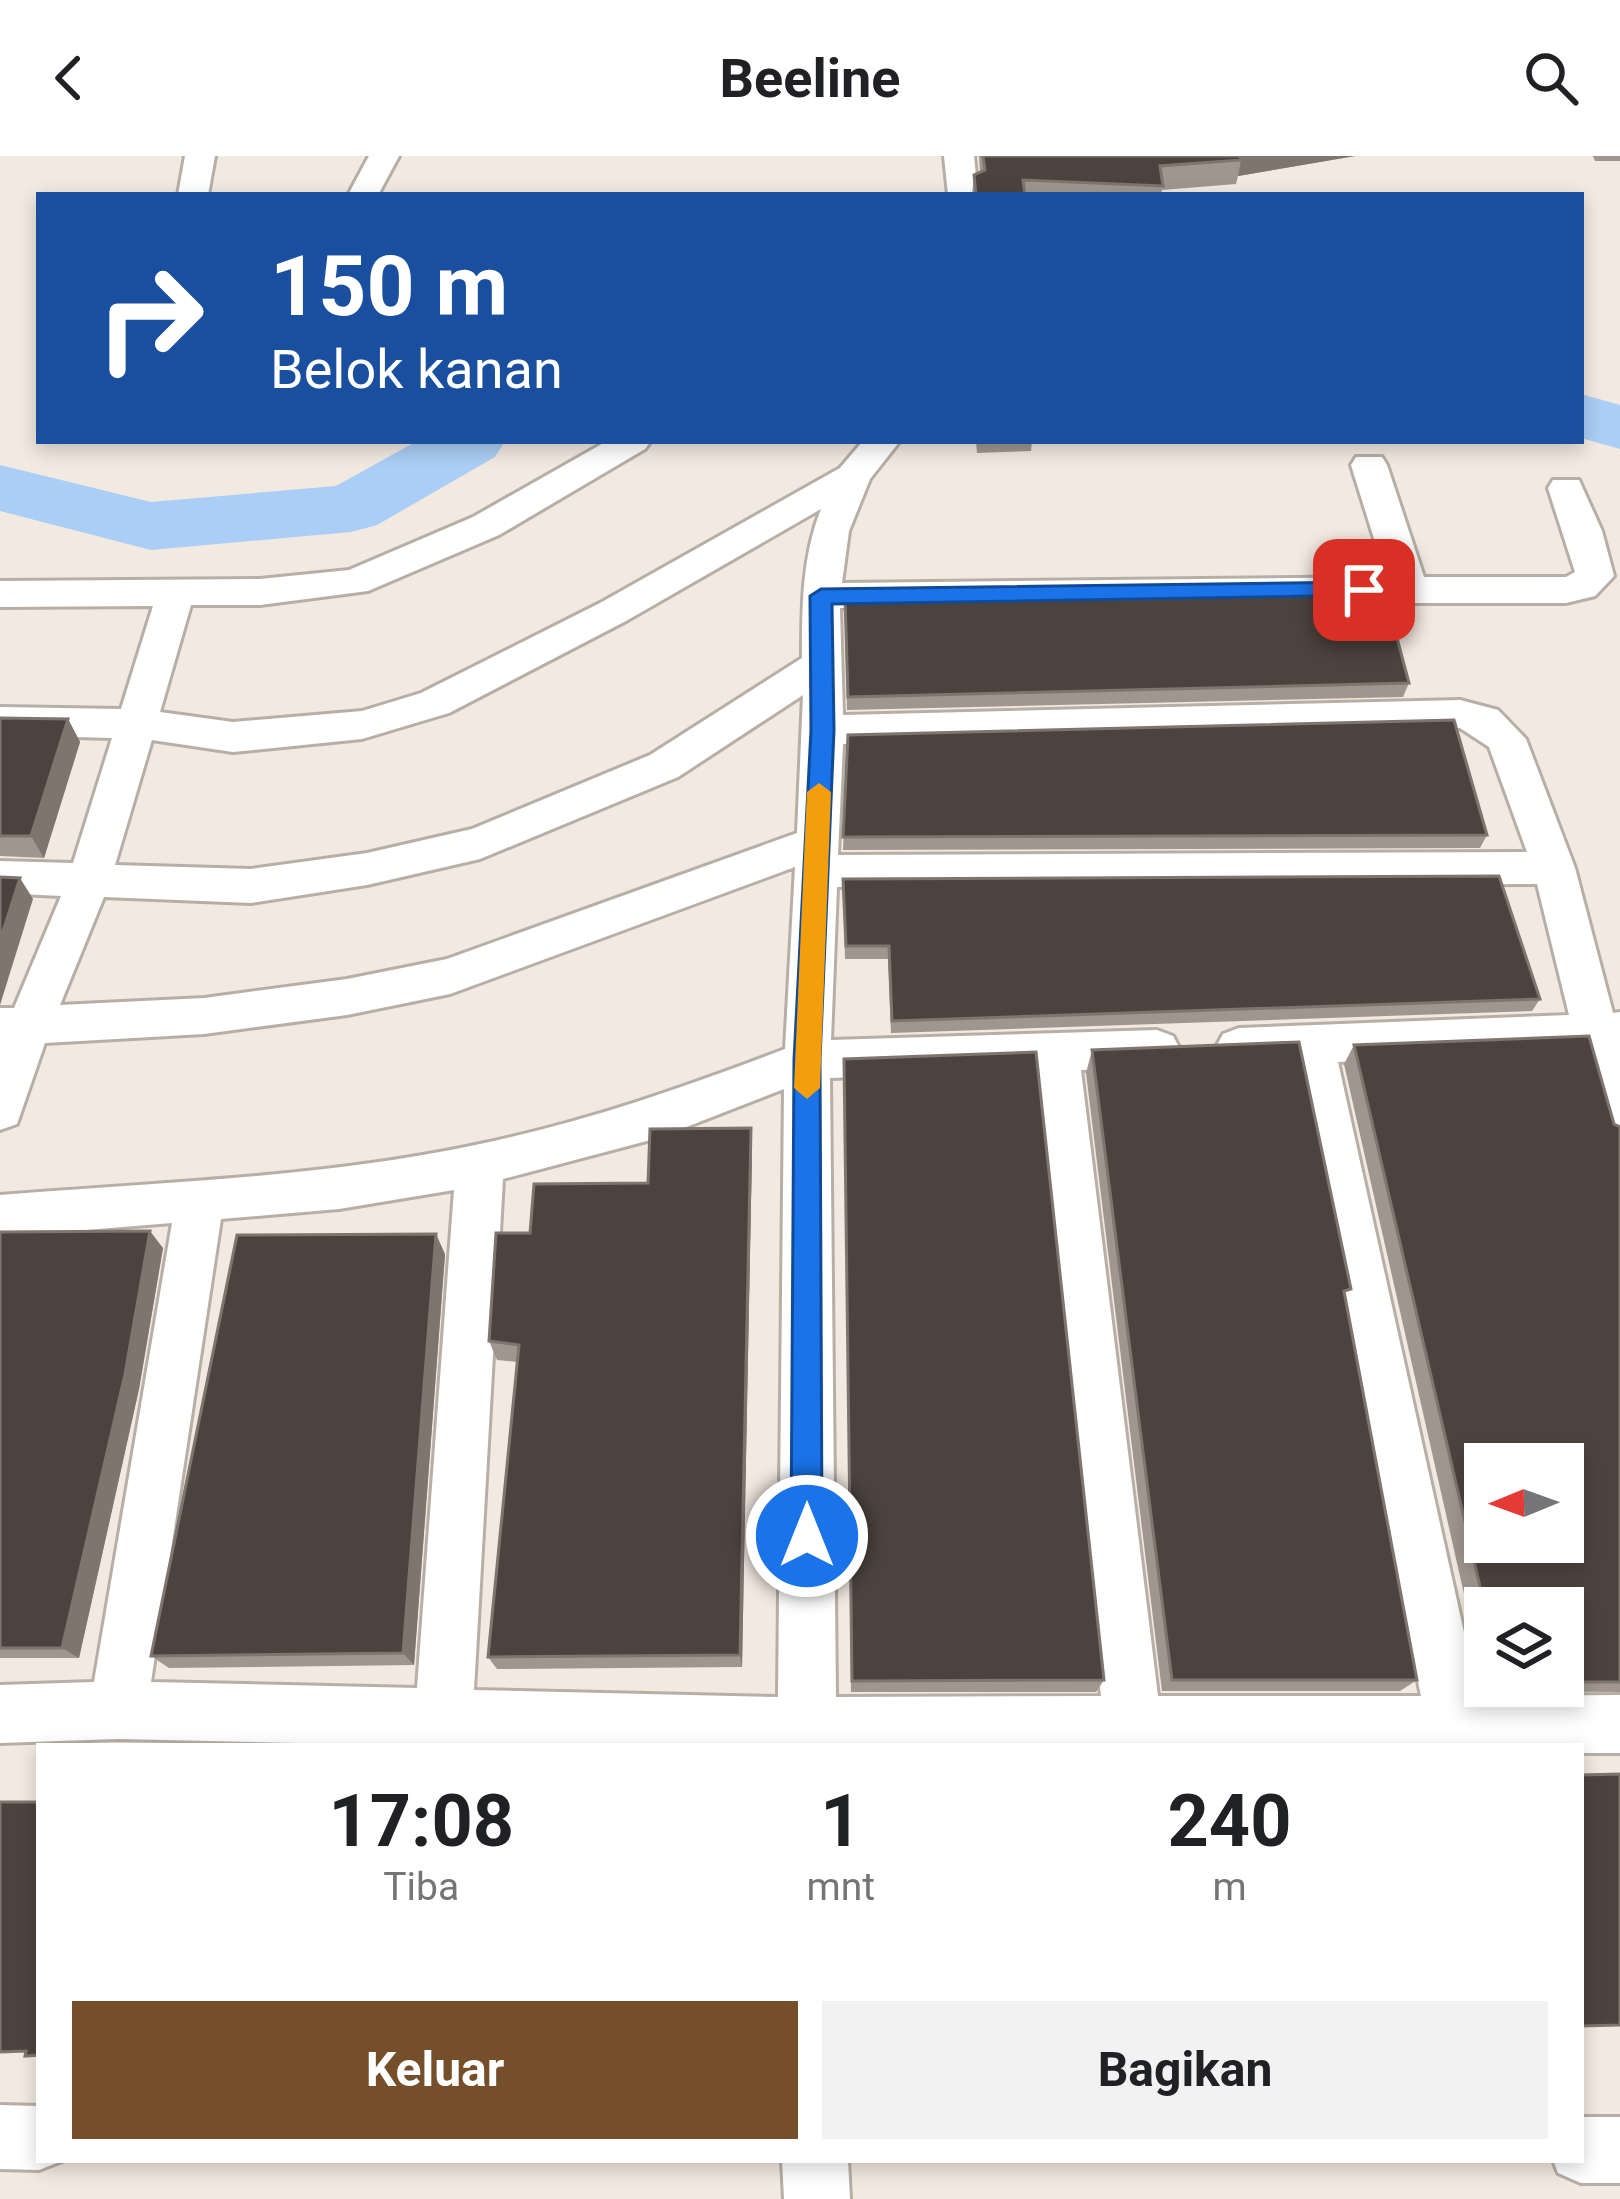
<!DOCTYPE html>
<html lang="id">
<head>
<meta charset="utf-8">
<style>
	body { margin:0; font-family:Roboto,sans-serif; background:#f2f2f2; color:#202124; height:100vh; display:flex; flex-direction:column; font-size:45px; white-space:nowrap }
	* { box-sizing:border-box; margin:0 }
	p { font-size:39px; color:#757577 }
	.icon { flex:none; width:66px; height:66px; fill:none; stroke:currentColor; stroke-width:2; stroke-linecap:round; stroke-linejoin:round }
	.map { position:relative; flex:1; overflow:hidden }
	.panel { position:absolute; left:36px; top:1587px; width:1548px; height:420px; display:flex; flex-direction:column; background:#fff; border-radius:0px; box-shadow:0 6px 18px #0003 }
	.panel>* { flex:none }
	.top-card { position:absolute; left:36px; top:36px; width:1548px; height:252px; border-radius:0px; box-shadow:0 6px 18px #0003; background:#1a4fa0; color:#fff; overflow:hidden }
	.needle { width:78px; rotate:269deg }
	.buttons { position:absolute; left:1464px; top:1287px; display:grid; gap:24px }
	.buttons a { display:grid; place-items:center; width:120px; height:120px; border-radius:0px; background:#fff; box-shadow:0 6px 18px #0003; font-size:60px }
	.pin { position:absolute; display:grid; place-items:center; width:102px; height:102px; color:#fff; margin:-51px; border-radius:24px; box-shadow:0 6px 18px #0006 }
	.me { position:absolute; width:132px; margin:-66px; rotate:0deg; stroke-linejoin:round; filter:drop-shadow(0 0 9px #0008) }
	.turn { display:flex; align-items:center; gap:42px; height:252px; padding:0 36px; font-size:54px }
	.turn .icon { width:156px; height:156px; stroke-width:2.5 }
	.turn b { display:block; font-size:84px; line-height:102px }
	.eta { display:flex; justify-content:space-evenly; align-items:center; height:204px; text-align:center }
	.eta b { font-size:72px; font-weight:700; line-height:84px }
	.primary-button { display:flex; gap:24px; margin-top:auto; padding:24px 36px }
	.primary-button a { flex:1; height:138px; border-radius:0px; background:#744f2a; color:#fff; font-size:48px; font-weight:700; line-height:138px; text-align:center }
	.primary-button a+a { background:#f2f2f2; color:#202124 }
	header { display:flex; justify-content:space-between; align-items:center; height:156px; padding:0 36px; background:#fff; font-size:54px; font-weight:700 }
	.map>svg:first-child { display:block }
</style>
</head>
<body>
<header><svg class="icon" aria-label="back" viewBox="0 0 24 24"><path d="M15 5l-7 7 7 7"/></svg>Beeline<svg class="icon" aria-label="search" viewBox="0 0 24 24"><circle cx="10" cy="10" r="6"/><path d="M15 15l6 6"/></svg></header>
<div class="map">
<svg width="1620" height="2043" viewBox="0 0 1620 2043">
	<rect width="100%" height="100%" fill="#f2e9e0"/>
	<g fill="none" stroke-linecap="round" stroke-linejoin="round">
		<g fill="#aacef5" fill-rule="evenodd">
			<path d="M1581 238 1620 249V293L1581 282Z"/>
			<path d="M417 285H505L495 301 377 369 351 376 151 394 0 355V309L151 346 336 330Z"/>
		</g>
		<g stroke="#b7afa6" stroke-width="6">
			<g id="minor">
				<path d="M185 0H215L208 39H178Z"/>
				<path d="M369 0H399L378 39H348Z"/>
				<path d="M944 0H974L978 39H948Z"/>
				<path d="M607 285H651L645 293 499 379 368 435 260 449H191L160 556 233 566 362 555 421 537 600 447 840 312 863 285H900L870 323 849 375 842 427 1386 421 1351 309 1356 301H1382L1387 309 1424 421H1566L1575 416 1548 332 1553 324H1579L1602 375 1614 420 1595 440 1566 447H1095L840 452 843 559 1460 544 1498 554 1526 583 1575 712 1613 857 1620 856V992L1603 986 1578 895 1338 906 1478 1540 1620 1539V1597H1581V1590H431L118 1583 0 1587V1529L94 1526 172 1067 0 1081V1039C160 1026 323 1022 480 988 585 966 685 931 785 893L795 711 450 838 347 859 204 878 45 887 17 968 0 974V852H14L61 740 0 737V705L73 707 112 582 0 579V551L121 553 153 450 0 451V425L260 423 349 414 473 361ZM821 353C802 401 802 451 802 502L650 599 472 673 367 697 251 713 115 709 152 584 233 596 362 583 449 557 626 465ZM803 539 797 677 447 803 347 823 204 842 60 849 104 741 251 747 367 729 480 703 678 621ZM1460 572 1489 591 1527 696 838 699 843 588ZM1537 728 1569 859 1239 872 1223 878 1216 891 1223 904 1239 910 1293 908 1421 1540H1158L1081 914 1157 912 1173 906 1180 893 1173 880 1157 874 831 884 837 731ZM1035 916 1101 1540 836 1541 830 922ZM784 933 778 1541 474 1534 503 1023 658 982ZM454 1034 417 1532 151 1526 221 1063 339 1053Z"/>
				<path d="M0 1949 39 1950V2004L62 2005 39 2014 0 2013Z"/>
				<path d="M1581 1961H1620V2027H1581L1558 2017 1553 2004H1581Z"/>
				<path d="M782 2004H848L850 2043H784Z"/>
			</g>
		</g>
		<use href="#minor" fill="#fff" fill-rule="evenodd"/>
	</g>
	<g fill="#a0968f" fill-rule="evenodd">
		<path d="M979 0H1355L1238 20 1236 28 1162 34 1161 39H972L974 19 980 16Z"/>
		<path d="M1593 0H1620V5H1595Z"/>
		<path d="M976 285H1032L1031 295 977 297Z"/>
		<path d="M845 456 1409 527 1403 541 847 554Z"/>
		<path d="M0 562 68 563 80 586 44 702 0 700Z"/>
		<path d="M848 579 1487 679 1480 692 843 694Z"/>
		<path d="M843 735 1540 843 1532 855 891 877 888 803H845Z"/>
		<path d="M1354 889 1620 971V1536L1486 1535 1344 908ZM1485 1452H1563V1530H1485Z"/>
		<path d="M1092 894 1345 1142 1417 1524 1400 1535H1162L1086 917Z"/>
		<path d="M844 903 1104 1524 1096 1536H851Z"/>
		<path d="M751 972 752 994 742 1511 497 1513 488 1501 517 1206 497 1204 489 1185 530 1077 648 1027Z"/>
		<path d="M0 1076 163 1092 139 1233 79 1502H0Z"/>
		<path d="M445 1098 414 1509 169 1512 151 1500Z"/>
	</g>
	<g fill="#7e756f">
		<path d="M1237 0H1355L1238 20 1241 4Z"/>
		<path d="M68 563 80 586 44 702 31 680Z"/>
		<path d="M20 722 33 743 0 849V785Z"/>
		<path d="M751 972 752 994 742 1511 740 1499Z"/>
		<path d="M150 1075 163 1092 139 1233 79 1502 62 1492Z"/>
		<path d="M436 1078 445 1098 414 1509 403 1497Z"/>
	</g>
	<g fill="#4d433e" stroke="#7e756f" stroke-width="3" fill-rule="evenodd">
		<path d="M983 0H1240L1241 4 1160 10 1163 30 1023 24 1025 39H976L974 19 985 14Z"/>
		<path d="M1385 437 1409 527 848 541 845 442Z"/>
		<path d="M0 562 68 563 31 680H0Z"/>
		<path d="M1454 564 1487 679 843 681 848 579Z"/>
		<path d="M1499 720 1540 843 892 865 889 790H846L843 723Z"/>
		<path d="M0 721 20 722 0 785Z"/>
		<path d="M1589 880 1614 968 1620 971V1526H1563V1452H1485L1354 889ZM1485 1308H1563V1386H1485Z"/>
		<path d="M1299 886 1351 1133 1344 1135 1417 1524H1172L1092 894Z"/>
		<path d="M1036 896 1104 1524 852 1525 844 903Z"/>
		<path d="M751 972 740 1499 488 1501 519 1189 489 1185 496 1077H530L534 1028 648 1027 650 973Z"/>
		<path d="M150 1075 125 1218 62 1492H0V1076Z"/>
		<path d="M436 1078 403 1497 151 1500 237 1079Z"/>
		<path d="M1620 1618V1869L1581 1870V1619Z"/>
		<path d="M0 1646H39V1899L25 1900 26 1895 0 1896Z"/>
	</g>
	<path fill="#1a73e8" stroke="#114b97" stroke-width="3" d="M1364 426 1372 428V439L832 448 834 574 820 904 822 1380 818 1391 807 1395 796 1391 791 1380 794 904 811 574 810 440 821 433Z"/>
	<path fill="#f59e0b" d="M819 627 831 636 820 932 807 943 794 932 807 636Z"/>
</svg>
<div class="buttons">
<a><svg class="needle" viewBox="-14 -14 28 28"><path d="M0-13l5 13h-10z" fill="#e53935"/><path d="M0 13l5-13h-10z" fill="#757577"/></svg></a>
<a><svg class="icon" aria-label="layers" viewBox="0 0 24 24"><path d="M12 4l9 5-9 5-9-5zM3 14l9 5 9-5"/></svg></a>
</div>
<div class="pin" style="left:1364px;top:434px;background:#d93025"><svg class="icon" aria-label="arrive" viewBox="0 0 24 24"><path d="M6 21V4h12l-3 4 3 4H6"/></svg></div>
<svg class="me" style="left:807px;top:1380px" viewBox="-20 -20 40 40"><circle r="17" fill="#1a73e8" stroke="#fff" stroke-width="3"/><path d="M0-11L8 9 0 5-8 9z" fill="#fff"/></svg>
<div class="top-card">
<div class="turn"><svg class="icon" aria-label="right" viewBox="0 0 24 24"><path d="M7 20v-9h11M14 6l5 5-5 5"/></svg><div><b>150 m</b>Belok kanan</div></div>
</div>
<section class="panel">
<div class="eta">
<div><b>17:08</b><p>Tiba</p></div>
<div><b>1</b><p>mnt</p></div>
<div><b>240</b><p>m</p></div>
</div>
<div class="primary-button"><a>Keluar</a><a>Bagikan</a></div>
</section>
</div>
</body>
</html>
